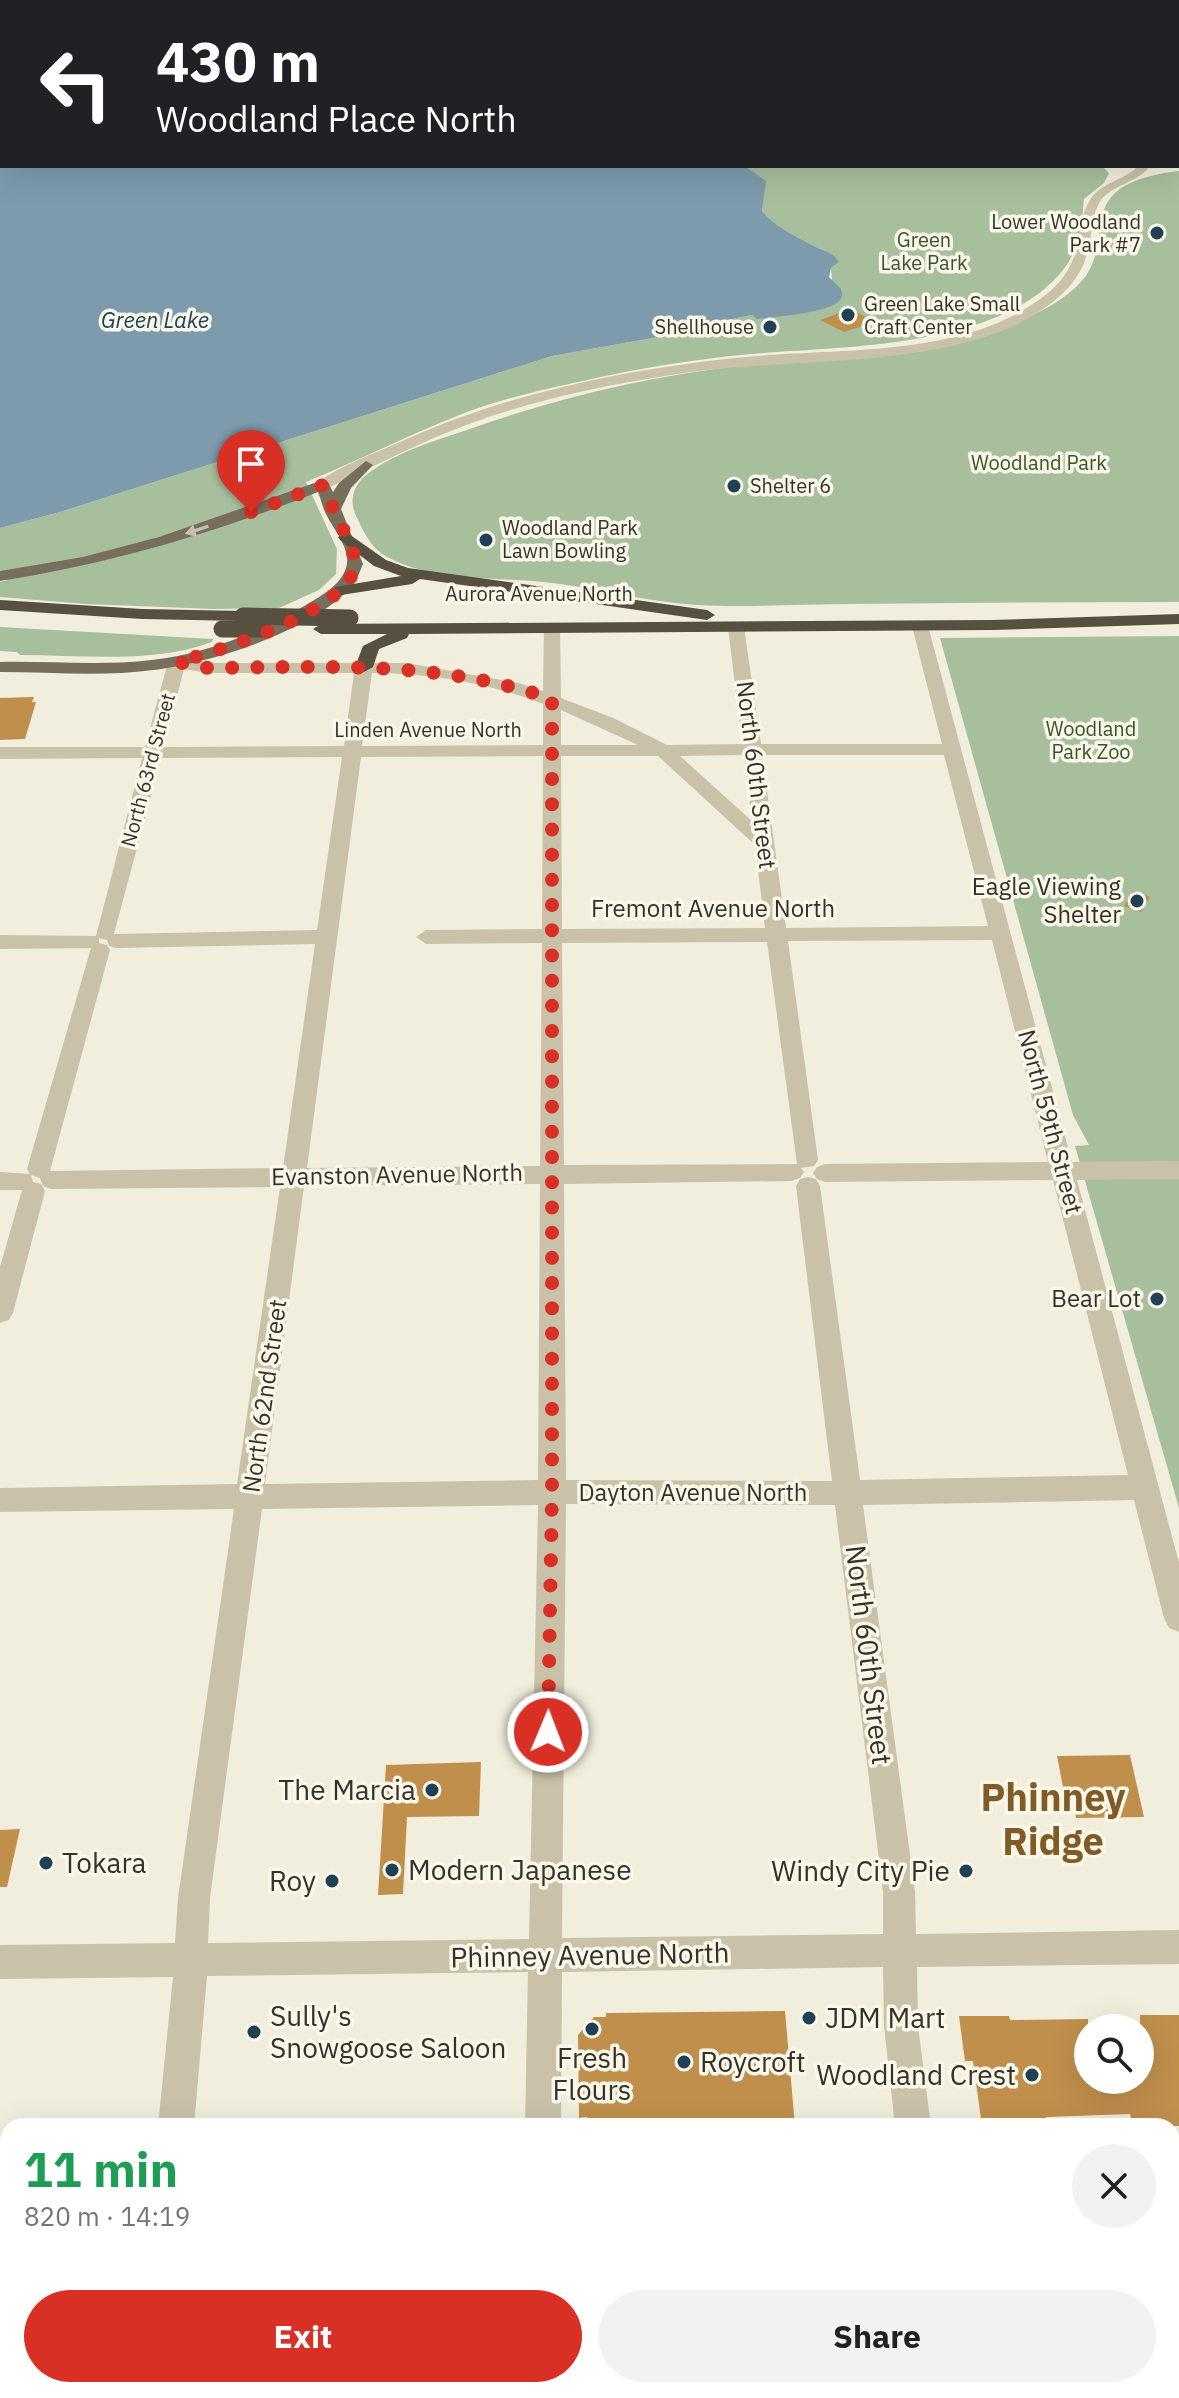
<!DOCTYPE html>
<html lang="en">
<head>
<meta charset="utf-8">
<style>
	body { margin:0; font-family:"IBM Plex Sans",sans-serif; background:#f2f2f2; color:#202124; height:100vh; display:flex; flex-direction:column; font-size:30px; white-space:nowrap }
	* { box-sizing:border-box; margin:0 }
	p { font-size:26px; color:#757577 }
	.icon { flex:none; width:44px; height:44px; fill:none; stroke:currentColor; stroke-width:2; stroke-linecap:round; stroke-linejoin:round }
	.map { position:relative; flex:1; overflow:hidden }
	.details { position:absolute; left:0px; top:2118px; width:1180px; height:280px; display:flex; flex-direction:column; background:#fff; border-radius:24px 24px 0 0; box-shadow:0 8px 32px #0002 }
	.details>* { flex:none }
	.top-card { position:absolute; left:0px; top:0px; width:1180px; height:168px; box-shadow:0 8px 32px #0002; background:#202124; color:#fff; overflow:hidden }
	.tools { position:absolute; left:1074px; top:2014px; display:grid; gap:16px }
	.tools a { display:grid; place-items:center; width:80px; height:80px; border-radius:50%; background:#fff; box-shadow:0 8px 32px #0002; font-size:40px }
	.pin { position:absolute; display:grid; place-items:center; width:68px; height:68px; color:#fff; margin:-82px -34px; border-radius:50% 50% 50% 0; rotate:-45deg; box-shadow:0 0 8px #0007 }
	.pin .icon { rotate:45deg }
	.me { position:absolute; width:88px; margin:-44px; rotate:1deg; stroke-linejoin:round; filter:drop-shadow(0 0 6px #0008) }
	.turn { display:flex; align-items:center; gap:28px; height:168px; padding:0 24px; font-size:36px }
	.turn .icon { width:104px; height:104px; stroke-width:2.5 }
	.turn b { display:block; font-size:56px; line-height:68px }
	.round { display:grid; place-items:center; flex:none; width:84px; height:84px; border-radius:42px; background:#f2f2f2 }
	.overview { display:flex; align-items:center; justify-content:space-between; height:136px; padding:0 24px }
	h1 { font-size:48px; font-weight:700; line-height:60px; color:#1e9e55 }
	.button { display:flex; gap:16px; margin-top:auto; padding:16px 24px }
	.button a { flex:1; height:92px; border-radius:48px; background:#d93025; color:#fff; font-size:32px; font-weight:700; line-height:92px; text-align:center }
	.button a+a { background:#f2f2f2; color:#202124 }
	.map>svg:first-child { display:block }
</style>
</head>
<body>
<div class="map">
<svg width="1179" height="2398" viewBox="0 0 1179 2398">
	<rect width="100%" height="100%" fill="#f1eedd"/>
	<g fill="#a8bf9d">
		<path d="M745 166H1093L1103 167 1109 173 1104 183 1084 199C1082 220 1080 244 1068 263 1010 349 845 346 752 354 693 359 635 369 578 382 541 390 502 399 467 412 412 433 360 460 306 482L337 549 336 574 319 590 279 608 214 609 86 604 0 597V582L8 580 0 577V528L60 512 552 356 692 331 708 327 706 324 752 315 756 319 806 312 832 280 831 268 839 262C830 250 824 252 812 245 795 236 774 226 762 211L765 181Z"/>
		<path d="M1179 171V602C1070 602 960 603 851 604 800 604 747 608 696 605 645 602 594 587 543 582 493 577 436 581 391 559 372 550 366 536 357 518 348 500 353 484 370 472 399 451 437 440 470 429 559 397 651 376 745 365 811 358 869 360 934 344 984 331 1037 323 1076 287 1124 243 1062 185 1179 171Z"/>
		<path d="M0 627 213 639 212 642C153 664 81 655 20 655L17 652 0 651Z"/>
		<path d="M1179 636V1508L1075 1146 1089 1145 1073 1115 940 638Z"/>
	</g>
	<path fill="#7d9bad" d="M0 0 309 2H2V166H745L766 181 762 211C774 226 795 236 812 245 824 252 831 250 839 262L831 268 829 277 841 289C842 294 844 296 839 301 829 313 773 317 756 319L752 315 707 324 709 327 692 331 552 356 60 512 0 528Z"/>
	<g fill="#c08f4c">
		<path d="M851 309 875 322 844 332 820 320Z"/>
		<path d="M34 697 32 702H36L25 739 0 740V698Z"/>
		<path d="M1133 891 1150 897 1141 912 1124 906Z"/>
		<path d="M1130 1755 1144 1817 1076 1818 1074 1808H1067L1057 1756Z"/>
		<path d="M481 1762 479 1816 407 1817 403 1894 378 1895 386 1765Z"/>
		<path d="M20 1829 7 1887H0V1830Z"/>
		<path d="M785 2011 795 2126H587V2117L579 2118 578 2035 594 2017H606V2013Z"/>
		<path d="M1140 2015H1179V2126H1133L1130 2114 1046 2117 1048 2126H982L973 2061H965L959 2016H1009L1010 2020 1088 2019V2080H1140Z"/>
	</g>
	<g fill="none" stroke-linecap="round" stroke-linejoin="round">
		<g fill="#c9c2a9" fill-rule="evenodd">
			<path d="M533 0H568L531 2Z"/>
			<path d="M728 0H744L746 2H730Z"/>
			<path d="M885 0H895L884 2Z"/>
			<path d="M968 0H983L966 2Z"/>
			<path d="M1122 0H1137L1120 2Z"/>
			<path d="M1165 0H1175L1176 2H1166Z"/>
			<rect x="1178" y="32" width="1" height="6"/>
			<rect x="1178" y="84" width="1" height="6"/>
			<rect x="1178" y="123" width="1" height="6"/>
			<path d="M1138 166H1150C1138 183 1113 184 1101 200 1093 212 1092 227 1090 241 1085 276 1063 297 1034 315 943 370 788 357 684 373 610 384 536 399 466 425 419 443 374 466 328 488H318L315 485C331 469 385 449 407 439 510 393 623 370 735 358 826 348 945 358 1025 309 1053 292 1073 274 1078 240 1080 226 1082 213 1090 200 1101 182 1124 181 1138 166Z"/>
			<path d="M920 621 928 626 1072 1162 1179 1161V1179L1077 1180 1179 1563V1632L1169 1628 1164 1618 1134 1500 863 1505 915 1892 916 1934 1179 1930V1964L917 1967 918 2026 931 2126H895L884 2026 883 1967 562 1972 561 2126H525L528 1972 207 1976 194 2126H158L173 1977 0 1979V1945L175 1943 178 1898 234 1509 0 1512V1488L237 1484 280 1187 51 1189 43 1186 40 1178 31 1175 33 1182 41 1184 45 1191 13 1313 9 1320 0 1323V1267L22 1190H0V1172L30 1174 27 1169 91 948 0 949V935L96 936 142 758 0 759V747H145L168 662 177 657 208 663H407L519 683 543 691 544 629 552 624 560 629 561 698 613 718 667 745 742 744 728 627 736 622 744 627 761 744H942L912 626ZM184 669 208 673H354L344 746 164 747ZM372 673C428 673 490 683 543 704V745L362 746ZM561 710 638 745H561ZM744 755 752 821 680 756ZM762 755H944L988 926 786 928ZM543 756 542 929 426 930 416 937 426 944 542 943 540 1166 307 1168 361 757ZM561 756H658L755 845 765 928 562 929ZM342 757 317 930 114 934 161 758ZM99 938 107 940 109 946 116 948 315 944 283 1168 50 1171 110 950 107 945 99 943ZM992 940 1048 1162 825 1164 817 1167 813 1173 817 1179 825 1182 1053 1180 1128 1475 860 1480 820 1186 816 1179 808 1177 800 1179 796 1186 832 1481 566 1480 564 1184 792 1181 800 1178 804 1172 801 1168 814 1166 818 1160 788 941ZM767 942 797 1164 564 1165 562 943ZM540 1184 538 1480 265 1484 304 1186ZM566 1504 835 1505 883 1892V1934L562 1938ZM538 1505 529 1939 208 1943 210 1898 262 1509Z"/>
			<path d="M1179 2339V2377L1172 2378V2340Z"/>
			<path d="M0 2361H8V2390H23L22 2394 0 2398Z"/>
			<path d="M97 2390H135L136 2398H98Z"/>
			<path d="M158 2390H196L194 2398H156Z"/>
			<path d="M1009 2390H1047L1048 2398H1010Z"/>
		</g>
		<g fill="#776e5b" fill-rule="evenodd">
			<path d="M400 0H416L418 2H402Z"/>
			<rect x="1178" y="159" width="1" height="6"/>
			<path d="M366 461 373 465 351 488 341 509 363 564C360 571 357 580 352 586 313 631 211 663 153 670 102 677 51 672 0 672V662C50 661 102 666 152 660 204 654 261 632 306 605 321 596 345 583 347 563 349 546 332 527 326 514 323 509 321 499 318 492 215 533 110 564 0 581V571L83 557 159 537 323 480 328 482 333 492 339 483Z"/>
		</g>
		<g fill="#574f40" fill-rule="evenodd">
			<path d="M346 532 386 560 408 568 707 610 715 615 707 620 420 579 412 584 341 595 335 593 333 590 335 587 401 576 374 566 340 540 338 537Z"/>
			<path d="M0 600 142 609 243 611 251 616 243 621 142 619 0 610Z"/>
			<path d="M1179 614V624L992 630 409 634 407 638 379 649 373 667 364 672 355 667 363 646 387 634H321L313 629 321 624 992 620Z"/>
		</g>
		<g stroke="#574f40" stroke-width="17">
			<path d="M243 616 350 618"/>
			<path d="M222 629H263"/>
		</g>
	</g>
	<defs><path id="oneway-solid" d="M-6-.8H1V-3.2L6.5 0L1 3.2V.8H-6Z" transform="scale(2)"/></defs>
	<use fill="#c5c0b0" href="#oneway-solid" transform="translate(197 530) rotate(162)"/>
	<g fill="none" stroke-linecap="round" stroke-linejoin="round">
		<path stroke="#d93025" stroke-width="14" stroke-dasharray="0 25.2" d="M251 512 323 485C329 504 356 549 355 564 352 610 216 652 177 662L208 668C324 667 440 660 552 699V1492L548 1732"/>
	</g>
	<g fill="#204056" stroke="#f9f7e9" stroke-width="3">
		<circle cx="1157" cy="233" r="8"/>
		<circle cx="848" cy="315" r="8"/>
		<circle cx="770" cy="327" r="8"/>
		<circle cx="734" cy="486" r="8"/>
		<circle cx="486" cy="540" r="8"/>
		<circle cx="1137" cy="901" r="8"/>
		<circle cx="1157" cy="1299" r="8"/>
		<circle cx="432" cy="1790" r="8"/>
		<circle cx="46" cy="1863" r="8"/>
		<circle cx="392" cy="1870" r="8"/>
		<circle cx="966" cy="1871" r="8"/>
		<circle cx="332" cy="1881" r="8"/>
		<circle cx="809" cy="2018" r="8"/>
		<circle cx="592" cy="2029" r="8"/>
		<circle cx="254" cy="2032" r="8"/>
		<circle cx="684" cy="2062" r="8"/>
		<circle cx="1032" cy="2075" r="8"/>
	</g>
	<g text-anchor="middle" stroke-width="7" stroke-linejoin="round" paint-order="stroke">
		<g font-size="20" fill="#363129" stroke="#f9f7e9" text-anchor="start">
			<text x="1141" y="229" text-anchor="end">Lower Woodland<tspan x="1141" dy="23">Park #7</tspan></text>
			<text x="864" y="311">Green Lake Small<tspan x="864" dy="23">Craft Center</tspan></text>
			<text x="754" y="334" text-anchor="end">Shellhouse</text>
			<text x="750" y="493">Shelter 6</text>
			<text x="502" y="535">Woodland Park<tspan x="502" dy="23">Lawn Bowling</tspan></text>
		</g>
		<g font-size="20" fill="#39532e" stroke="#f9f7e9">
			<text x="924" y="247">Green<tspan x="924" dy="23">Lake Park</tspan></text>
			<text x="1039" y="470">Woodland Park</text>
			<text x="1091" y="736">Woodland<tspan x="1091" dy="23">Park Zoo</tspan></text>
		</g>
		<g font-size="20" fill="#363129" stroke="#f9f7e9">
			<text x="539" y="601">Aurora Avenue North</text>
			<text x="428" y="737">Linden Avenue North</text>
			<text transform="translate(148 770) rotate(-75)" y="7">North 63rd Street</text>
		</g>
		<g font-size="22" font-style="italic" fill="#204056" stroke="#f9f7e9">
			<text x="155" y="328">Green Lake</text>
		</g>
		<g font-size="24" fill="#363129" stroke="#f9f7e9">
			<text transform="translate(756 775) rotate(83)" y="8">North 60th Street</text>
			<text x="713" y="917">Fremont Avenue North</text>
			<text transform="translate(1050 1122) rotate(75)" y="8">North 59th Street</text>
			<text transform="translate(397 1175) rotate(-1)" y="8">Evanston Avenue North</text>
			<text transform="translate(265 1396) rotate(-82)" y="8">North 62nd Street</text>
			<text x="693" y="1501">Dayton Avenue North</text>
		</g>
		<g font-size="24" fill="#363129" stroke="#f9f7e9" text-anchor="end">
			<text x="1121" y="895">Eagle Viewing<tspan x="1121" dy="28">Shelter</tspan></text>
			<text x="1141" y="1307">Bear Lot</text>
		</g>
		<g font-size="28" fill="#363129" stroke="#f9f7e9">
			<text transform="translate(869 1655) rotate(83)" y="10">North 60th Street</text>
			<text transform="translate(590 1955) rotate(-1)" y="10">Phinney Avenue North</text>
		</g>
		<g font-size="28" fill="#363129" stroke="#f9f7e9" text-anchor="start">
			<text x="416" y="1800" text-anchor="end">The Marcia</text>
			<text x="62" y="1873">Tokara</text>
			<text x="408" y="1880">Modern Japanese</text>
			<text x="950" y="1881" text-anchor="end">Windy City Pie</text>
			<text x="316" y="1891" text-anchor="end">Roy</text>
			<text x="270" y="2026">Sully's<tspan x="270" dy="32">Snowgoose Saloon</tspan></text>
			<text x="825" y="2028">JDM Mart</text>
			<text x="592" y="2068" text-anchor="middle">Fresh<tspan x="592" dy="32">Flours</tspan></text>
			<text x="700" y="2072">Roycroft</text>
			<text x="1016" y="2085" text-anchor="end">Woodland Crest</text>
		</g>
		<g font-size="38" font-weight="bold" fill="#815b26" stroke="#f9f7e9">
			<text x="1053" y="1811">Phinney<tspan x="1053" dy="44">Ridge</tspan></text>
		</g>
	</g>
</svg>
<div class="tools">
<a><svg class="icon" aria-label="search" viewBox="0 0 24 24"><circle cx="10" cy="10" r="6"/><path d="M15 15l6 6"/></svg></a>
</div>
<div class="pin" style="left:251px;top:512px;background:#d93025"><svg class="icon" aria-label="arrive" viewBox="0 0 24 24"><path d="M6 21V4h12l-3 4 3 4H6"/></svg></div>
<svg class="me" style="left:548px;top:1732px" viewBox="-20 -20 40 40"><circle r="17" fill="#d93025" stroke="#fff" stroke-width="3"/><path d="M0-11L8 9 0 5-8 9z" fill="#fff"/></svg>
<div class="top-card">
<div class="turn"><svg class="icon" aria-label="left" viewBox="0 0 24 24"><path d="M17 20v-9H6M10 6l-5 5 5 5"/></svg><div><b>430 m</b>Woodland Place North</div></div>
</div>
<section class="details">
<div class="overview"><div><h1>11 min</h1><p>820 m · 14:19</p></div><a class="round"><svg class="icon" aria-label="close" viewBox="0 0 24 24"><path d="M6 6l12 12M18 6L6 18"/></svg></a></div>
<div class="button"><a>Exit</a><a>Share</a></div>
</section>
</div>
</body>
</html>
